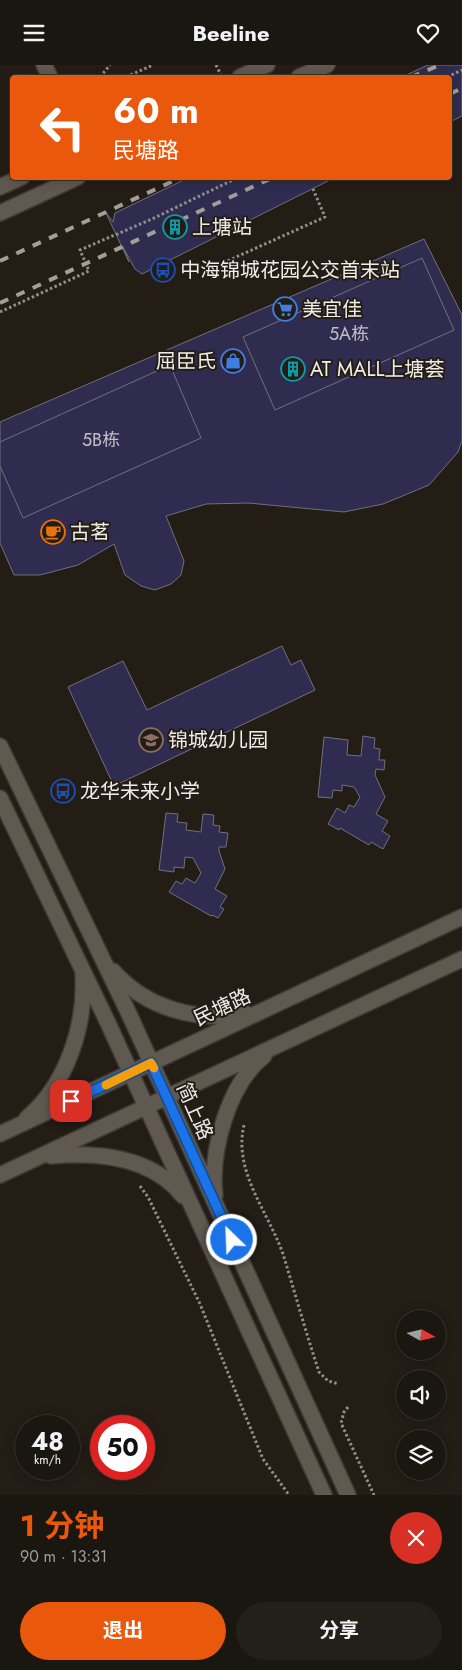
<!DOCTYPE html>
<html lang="zh">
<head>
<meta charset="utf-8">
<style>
	body { margin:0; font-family:Jost,"Noto Sans SC",sans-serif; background:#231f19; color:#f1f3f6; height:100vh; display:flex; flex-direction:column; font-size:19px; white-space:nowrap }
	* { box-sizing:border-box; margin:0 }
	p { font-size:16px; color:#9f9f9f }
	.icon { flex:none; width:28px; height:28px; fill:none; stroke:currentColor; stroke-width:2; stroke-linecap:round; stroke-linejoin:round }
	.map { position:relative; height:1430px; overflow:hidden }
	.panel { display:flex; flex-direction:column; background:#1a1610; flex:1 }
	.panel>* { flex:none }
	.top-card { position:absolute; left:10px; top:10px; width:442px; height:105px; border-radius:5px; box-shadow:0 2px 12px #0003,0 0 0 1px #383530; background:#ea580c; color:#fff; overflow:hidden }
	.needle { width:32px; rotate:98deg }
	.fabs { position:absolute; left:396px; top:1245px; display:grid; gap:10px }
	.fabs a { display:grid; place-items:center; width:50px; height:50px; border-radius:50%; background:#1a1610; box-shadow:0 2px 12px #0003,0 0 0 1px #383530; font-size:25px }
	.speed { position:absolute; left:15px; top:1350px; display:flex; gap:10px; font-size:25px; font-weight:700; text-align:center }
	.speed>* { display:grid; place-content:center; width:65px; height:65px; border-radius:50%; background:#1a1610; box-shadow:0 2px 12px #0003,0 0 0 1px #383530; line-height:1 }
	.speed small { font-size:12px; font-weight:400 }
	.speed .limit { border:8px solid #d22; background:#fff; color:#111 }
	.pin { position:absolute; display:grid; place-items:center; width:42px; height:42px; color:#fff; margin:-21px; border-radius:10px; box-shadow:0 2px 8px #0006 }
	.me { position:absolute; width:55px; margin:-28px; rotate:336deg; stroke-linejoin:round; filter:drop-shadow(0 0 4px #0008) }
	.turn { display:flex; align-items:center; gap:18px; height:105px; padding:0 20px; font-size:22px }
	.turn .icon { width:65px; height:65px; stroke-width:2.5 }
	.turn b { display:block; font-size:35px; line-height:42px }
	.round { display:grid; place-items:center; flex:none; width:52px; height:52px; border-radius:26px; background:#231f19 }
	.overview { display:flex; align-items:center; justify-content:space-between; height:85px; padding:0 20px }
	h1 { font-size:30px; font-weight:700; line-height:38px; color:#ea580c }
	.action { display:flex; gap:10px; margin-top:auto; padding:10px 20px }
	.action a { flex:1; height:58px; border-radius:30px; background:#ea580c; color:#fff; font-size:20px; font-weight:700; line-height:58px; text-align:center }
	.action a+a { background:#231f19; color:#f1f3f6 }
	header { display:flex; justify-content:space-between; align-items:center; height:65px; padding:0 20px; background:#1a1610; font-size:22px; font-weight:700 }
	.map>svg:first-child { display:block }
</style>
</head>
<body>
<header><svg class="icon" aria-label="menu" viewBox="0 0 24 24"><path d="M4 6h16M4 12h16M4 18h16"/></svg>Beeline<svg class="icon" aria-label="heart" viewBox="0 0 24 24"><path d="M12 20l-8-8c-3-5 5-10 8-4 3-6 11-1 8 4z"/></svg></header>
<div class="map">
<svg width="462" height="1430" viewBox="0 0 462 1430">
	<rect width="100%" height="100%" fill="#231d16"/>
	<g fill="#302c4f" stroke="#71707b">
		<path d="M428 0H462V51L450 57V12H402Z"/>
		<path d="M190 112H336L142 209 135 204 123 182 129 197 105 146 113 157 115 148Z"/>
		<path d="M424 174 462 250V376L458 387 429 420 383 439 344 447 248 438 206 439 166 451 184 496 181 510 171 519 155 525 141 521 125 510 114 479 78 500 40 510H14L0 478V357Z"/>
		<path d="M422 193 454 265 275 345 243 272Z"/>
		<path d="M170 300 201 373 23 453 0 401V377Z"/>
		<path d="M282 581 291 600 301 595 315 625 114 721 68 622 123 596 147 645Z"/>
		<path d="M363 671 375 673 374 683 380 684 379 695H385L384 705 376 704 375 710 385 732 376 749 388 756 382 766 390 771 383 784 371 777 369 780 340 763 339 765 328 759 337 743 345 748 349 740 354 742 360 732 354 722 342 720V726L333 725 332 733 318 732 324 672 348 675 347 690 361 691Z"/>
		<path d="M166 748 178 749 177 757 187 758 186 765 201 767 203 749 214 750 213 760 220 761 219 767 228 768 226 782H219V786L225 804 215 824 227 831 220 842 224 844 218 853 212 850 211 851 169 827 176 816 182 819 186 813 195 818 201 808 193 793 185 792 184 803 174 802V807L159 805Z"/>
	</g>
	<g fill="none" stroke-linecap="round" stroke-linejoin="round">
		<g stroke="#3f3a35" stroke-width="18">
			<path id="minor" d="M44 0 50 12"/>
		</g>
		<g stroke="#3f3a35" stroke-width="18">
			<g id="secondary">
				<path d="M240 12 267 0"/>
				<path d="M299 12 327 0"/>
				<path d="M0 122 22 112"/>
				<path d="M0 148 78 112"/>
				<path d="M0 681 130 951 348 1430"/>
				<path d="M0 733 108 958 324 1430"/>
				<path d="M113 906C147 944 197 957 247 949"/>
				<path d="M27 1053C67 1019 86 960 83 909"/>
				<path d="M0 1069 462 852"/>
				<path d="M51 1091C97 1087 152 1092 183 1131"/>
				<path d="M0 1110 462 894"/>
				<path d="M215 1130C210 1087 228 1019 264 991"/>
			</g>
		</g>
		<g stroke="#938e88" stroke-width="3" stroke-dasharray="2.5 2.5" stroke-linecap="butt">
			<path d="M216 0 222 12"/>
			<path d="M100 12 110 0"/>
			<path d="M126 12 153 0"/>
			<path d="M447 12 462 5"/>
			<path d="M214 202 325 152 313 124"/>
			<path d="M0 247 89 206 80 185 152 154 239 112"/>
			<path d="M244 1060C233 1107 268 1146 283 1189 295 1228 306 1268 319 1307L328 1316 339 1319"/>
			<path d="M140 1121 148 1132 200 1239 263 1394 289 1430"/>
			<path d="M348 1342 344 1347 341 1358 374 1430"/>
		</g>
		<use href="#minor" stroke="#605950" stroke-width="15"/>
		<use href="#secondary" stroke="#605950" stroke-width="15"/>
		<g stroke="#a39f98" stroke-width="4" stroke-dasharray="9 9" stroke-linecap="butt">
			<path d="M411 12 440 0"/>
			<path d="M450 29 462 23"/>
			<path d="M0 196 182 112"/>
			<path d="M0 238 274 112"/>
		</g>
	</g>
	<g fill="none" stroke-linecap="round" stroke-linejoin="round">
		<g stroke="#114b97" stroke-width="12">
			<path id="route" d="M71 1036 151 998 232 1175"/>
		</g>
		<use href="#route" stroke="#1a73e8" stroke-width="9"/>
		<path stroke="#f59e0b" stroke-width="9" d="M106 1020 151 998 154 1003"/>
	</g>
	<defs>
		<g id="building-ring" transform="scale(1.25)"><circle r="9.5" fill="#231d16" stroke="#0f9aa8" stroke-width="1.5"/><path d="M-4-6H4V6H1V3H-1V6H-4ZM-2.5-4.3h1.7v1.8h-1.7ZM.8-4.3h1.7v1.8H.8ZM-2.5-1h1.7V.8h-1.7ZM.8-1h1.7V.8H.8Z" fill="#0f9aa8"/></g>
		<g id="bus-ring" transform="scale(1.25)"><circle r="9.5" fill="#231d16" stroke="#1a4fb4" stroke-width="1.5"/><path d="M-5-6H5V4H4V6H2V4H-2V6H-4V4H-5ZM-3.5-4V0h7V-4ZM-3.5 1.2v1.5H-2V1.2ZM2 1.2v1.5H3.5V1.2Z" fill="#1a4fb4"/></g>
		<g id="supermarket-ring" transform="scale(1.25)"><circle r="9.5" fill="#231d16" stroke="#3f7fe0" stroke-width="1.5"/><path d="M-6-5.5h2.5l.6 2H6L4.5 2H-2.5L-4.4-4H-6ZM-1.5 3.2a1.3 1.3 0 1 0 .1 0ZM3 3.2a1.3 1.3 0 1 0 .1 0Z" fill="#3f7fe0"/></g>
		<g id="shop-ring" transform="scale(1.25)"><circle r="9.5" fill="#231d16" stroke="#3f7fe0" stroke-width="1.5"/><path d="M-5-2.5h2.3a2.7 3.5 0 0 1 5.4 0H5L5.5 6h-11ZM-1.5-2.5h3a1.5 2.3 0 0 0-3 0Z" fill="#3f7fe0"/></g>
		<g id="cafe-ring" transform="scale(1.25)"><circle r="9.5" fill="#231d16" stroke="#e8710a" stroke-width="1.5"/><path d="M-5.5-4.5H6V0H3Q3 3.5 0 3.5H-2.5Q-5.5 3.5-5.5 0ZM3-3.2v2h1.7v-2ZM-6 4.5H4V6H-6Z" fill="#e8710a"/></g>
		<g id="school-ring" transform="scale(1.25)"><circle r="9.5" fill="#231d16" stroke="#8d6e63" stroke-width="1.5"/><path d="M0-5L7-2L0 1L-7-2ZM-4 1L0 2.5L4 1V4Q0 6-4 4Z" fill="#8d6e63"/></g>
	</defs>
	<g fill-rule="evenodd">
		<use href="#building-ring" x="175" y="162"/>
		<use href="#bus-ring" x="163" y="205"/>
		<use href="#supermarket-ring" x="285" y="244"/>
		<use href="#shop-ring" x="233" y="296"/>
		<use href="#building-ring" x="293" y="304"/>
		<use href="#cafe-ring" x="53" y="467"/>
		<use href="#school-ring" x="151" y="675"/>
		<use href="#bus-ring" x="63" y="726"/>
	</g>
	<g text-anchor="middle" stroke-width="4" stroke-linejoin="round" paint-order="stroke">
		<g font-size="18" fill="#c0bcc0">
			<text x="349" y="275">5A栋</text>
			<text x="101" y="381">5B栋</text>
		</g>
		<g font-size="20" fill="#f0ece6" stroke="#231d16" text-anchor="start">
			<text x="192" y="169">上塘站</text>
			<text x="180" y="212">中海锦城花园公交首末站</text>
			<text x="302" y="251">美宜佳</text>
			<text x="216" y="303" text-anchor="end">屈臣氏</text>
			<text x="310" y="311">AT MALL上塘荟</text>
			<text x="70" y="474">古茗</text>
			<text x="168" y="682">锦城幼儿园</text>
			<text x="80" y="733">龙华未来小学</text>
		</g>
		<g font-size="20" fill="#f0ece6" stroke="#231d16">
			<text transform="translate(222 942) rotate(-25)" y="7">民塘路</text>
			<text transform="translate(195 1046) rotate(66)" y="7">简上路</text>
		</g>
	</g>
</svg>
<div class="fabs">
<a><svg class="needle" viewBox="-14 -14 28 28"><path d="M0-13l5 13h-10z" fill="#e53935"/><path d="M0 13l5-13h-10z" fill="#9f9f9f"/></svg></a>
<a><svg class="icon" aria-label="sound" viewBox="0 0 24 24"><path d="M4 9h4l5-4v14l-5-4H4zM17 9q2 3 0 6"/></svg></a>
<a><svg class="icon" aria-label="layers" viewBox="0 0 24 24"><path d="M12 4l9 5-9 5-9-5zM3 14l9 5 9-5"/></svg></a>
</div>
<div class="speed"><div>48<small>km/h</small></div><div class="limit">50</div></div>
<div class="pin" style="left:71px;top:1036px;background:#d93025"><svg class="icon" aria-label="arrive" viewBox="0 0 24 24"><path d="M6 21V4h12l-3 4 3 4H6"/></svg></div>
<svg class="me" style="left:232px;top:1175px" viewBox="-20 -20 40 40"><circle r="17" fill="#1a73e8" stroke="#fff" stroke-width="3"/><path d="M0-11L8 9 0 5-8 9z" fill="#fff"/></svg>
<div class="top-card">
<div class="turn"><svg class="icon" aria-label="left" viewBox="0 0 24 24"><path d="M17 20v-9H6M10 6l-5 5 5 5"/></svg><div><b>60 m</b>民塘路</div></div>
</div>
</div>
<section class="panel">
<div class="overview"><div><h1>1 分钟</h1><p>90 m · 13:31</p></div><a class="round" style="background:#d93025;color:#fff"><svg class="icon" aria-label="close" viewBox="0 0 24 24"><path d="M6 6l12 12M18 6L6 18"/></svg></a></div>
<div class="action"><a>退出</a><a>分享</a></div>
</section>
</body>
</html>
